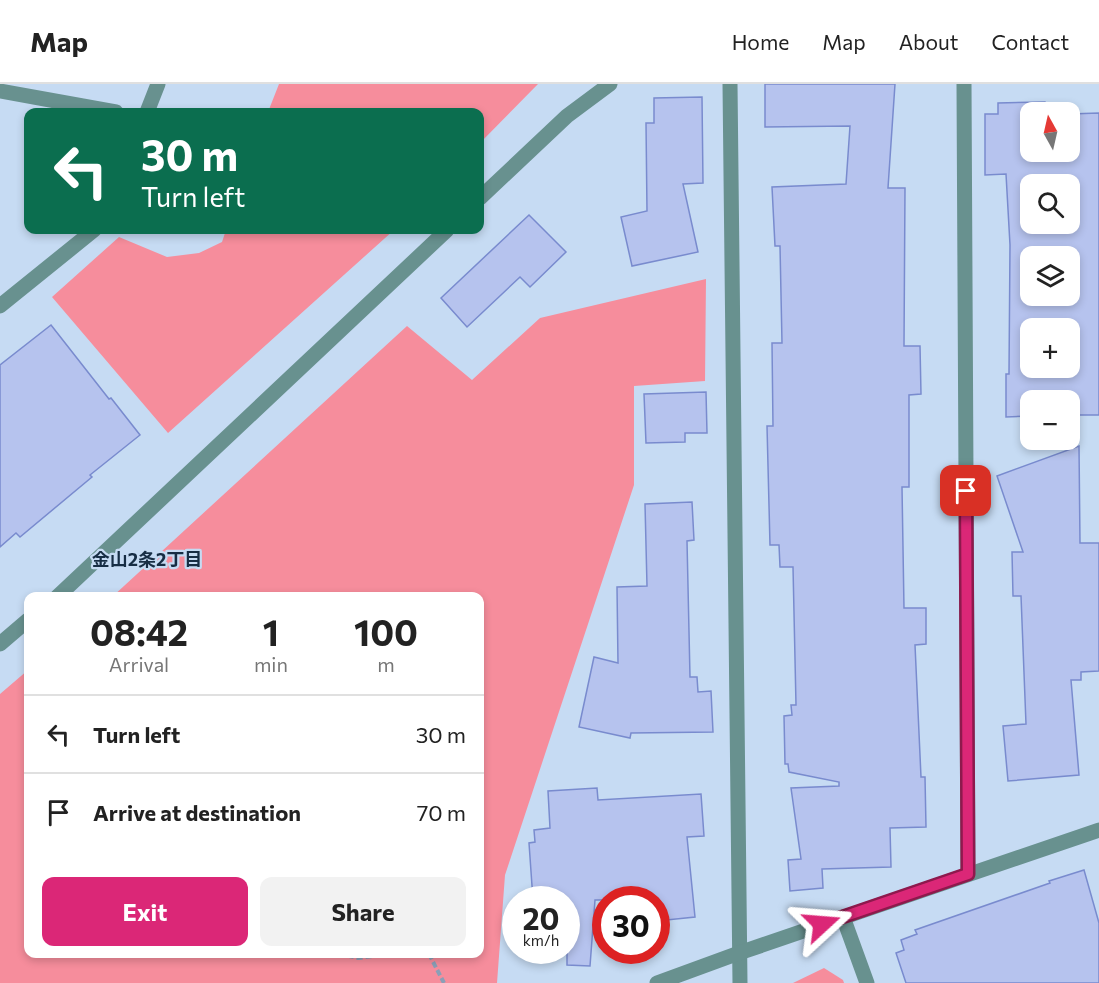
<!DOCTYPE html>
<html lang="en">
<head>
<meta charset="utf-8">
<style>
	body { margin:0; font-family:Commissioner,"Noto Sans JP",sans-serif; background:#f2f2f2; color:#222; height:100vh; display:flex; flex-direction:column; font-size:22px; white-space:nowrap }
	* { box-sizing:border-box; margin:0 }
	p { font-size:20px; color:#767676 }
	.icon { flex:none; width:33px; height:33px; fill:none; stroke:currentColor; stroke-width:2; stroke-linecap:round; stroke-linejoin:round }
	.map { position:relative; flex:1; overflow:hidden }
	.sheet { position:absolute; left:24px; top:508px; width:460px; height:366px; display:flex; flex-direction:column; background:#fff; border-radius:12px; box-shadow:0 3px 9px #0003 }
	.sheet>* { flex:none }
	.hud { position:absolute; left:24px; top:24px; width:460px; height:126px; border-radius:12px; box-shadow:0 3px 9px #0003; background:#0b6e4f; color:#fff; overflow:hidden }
	.needle { width:39px; rotate:352deg }
	.buttons { position:absolute; left:1020px; top:18px; display:grid; gap:12px }
	.buttons a { display:grid; place-items:center; width:60px; height:60px; border-radius:12px; background:#fff; box-shadow:0 3px 9px #0003; font-size:30px }
	.speed { position:absolute; left:502px; top:802px; display:flex; gap:12px; font-size:30px; font-weight:700; text-align:center }
	.speed>* { display:grid; place-content:center; width:78px; height:78px; border-radius:50%; background:#fff; box-shadow:0 3px 9px #0003; line-height:1 }
	.speed small { font-size:15px; font-weight:400 }
	.speed .limit { border:9px solid #d22; background:#fff; color:#111 }
	.pin { position:absolute; display:grid; place-items:center; width:51px; height:51px; color:#fff; margin:-26px; border-radius:12px; box-shadow:0 3px 9px #0006 }
	.me { position:absolute; width:66px; margin:-33px; rotate:71deg; stroke-linejoin:round; filter:drop-shadow(0 0 4px #0008) }
	.turn { display:flex; align-items:center; gap:21px; height:126px; padding:0 18px; font-size:27px }
	.turn .icon { width:78px; height:78px; stroke-width:2.5 }
	.turn b { display:block; font-size:42px; line-height:51px }
	.eta { display:flex; justify-content:space-evenly; align-items:center; height:102px; text-align:center }
	.eta b { font-size:36px; font-weight:700; line-height:42px }
	.cta { display:flex; gap:12px; margin-top:auto; padding:12px 18px }
	.cta a { flex:1; height:69px; border-radius:12px; background:#db2777; color:#fff; font-size:24px; font-weight:700; line-height:69px; text-align:center }
	.cta a+a { background:#f2f2f2; color:#222 }
	ul { padding:0; list-style:none }
	li { display:flex; align-items:center; gap:18px; height:78px; padding:0 18px; border-top:2px solid #e0e0e0 }
	li div { flex:1 }
	li b { display:block; font-size:22px }
	li em { font-style:normal }
	header { display:flex; align-items:center; gap:36px; box-sizing:border-box; height:84px; padding:0 30px; background:#fff; border-bottom:2px solid #e0e0e0 }
	header strong { font-size:28px }
	nav { display:flex; gap:33px; margin-inline-start:auto; font-size:21px }
	.map>svg:first-child { display:block }
</style>
</head>
<body>
<header>
<strong>Map</strong>
<nav><a>Home</a><a>Map</a><a>About</a><a>Contact</a></nav>
</header>
<div class="map">
<svg width="1099" height="899" viewBox="0 0 1099 899">
	<rect width="100%" height="100%" fill="#c6dbf3"/>
	<g fill="#f68d9c">
		<path d="M279 0H538L480 59V28H268Z"/>
		<path d="M226 146H394L168 349 52 213 119 153 167 173 199 169 222 158Z"/>
		<path d="M706 195 705 297 634 302V401L505 791 497 899H0V610L28 586V870H480V513H112L407 242 472 296 540 234Z"/>
		<path d="M824 884 843 896 844 899H793Z"/>
	</g>
	<g fill="#b6c3ee" stroke="#798bce" stroke-width="1.5" fill-rule="evenodd">
		<path d="M765 0H895L888 104H905L904 262H920L921 310 909 311V403H902L904 524H926V560L915 561 921 693H925L926 743 890 744 891 783 822 785 823 804 790 807 788 776 801 775 791 704 839 702V698L789 688 788 680H785L784 632 792 631 791 621H796L793 483H780L779 461H770L767 342H773L772 259H782L780 162H775L772 103 846 100 850 42 765 43Z"/>
		<path d="M702 13 703 99 683 100 698 168 632 182 621 133 647 127 646 39H654V14Z"/>
		<path d="M1045 18 1053 28H1030V68H1070V30L1099 29V331H1070V316H1030V332L1006 333V290H1009L1010 161 1006 90 985 91V30H998V19ZM1030 100H1070V140H1030ZM1030 172H1070V212H1030ZM1030 244H1070V284H1030Z"/>
		<path d="M529 131 566 168 530 203 520 193 467 243 441 214Z"/>
		<path d="M51 241 109 315 111 314 140 351 90 391 92 393 20 453 16 449 0 463V281Z"/>
		<path d="M706 308 707 349H685V358L646 359 644 310Z"/>
		<path d="M1079 362 1080 459H1099V587L1081 588V596H1071L1079 691 1008 697 1003 642 1026 640 1021 512H1013L1012 468H1023L997 392Z"/>
		<path d="M692 418 694 456 687 457 690 593H697L698 608 711 607 713 648 631 649 630 654 579 643 594 573 618 579 617 503 647 502 645 420Z"/>
		<path d="M597 704 598 716 701 710 704 752 687 753 695 833 657 837V816H595L590 882 567 881V816H533L529 759 535 758 534 746 550 744 548 707Z"/>
		<path d="M1084 786 1099 839V899H906L896 869 904 866 901 856 917 850 915 846 1050 799 1049 797Z"/>
	</g>
	<g fill="none" stroke-linecap="round" stroke-linejoin="round">
		<g stroke="#8a9fb7" stroke-width="4" stroke-dasharray="6 3" stroke-linecap="butt">
			<path d="M339 870 358 874 391 870"/>
			<path d="M429 870 444 899"/>
		</g>
		<g stroke="#68918f" stroke-width="15">
			<path d="M730 0 740 899"/>
			<path d="M964 0 968 790"/>
			<path d="M0 7 116 28"/>
			<path d="M147 28 158 0"/>
			<path d="M480 114 567 32 610 0"/>
			<path d="M0 222 94 146"/>
			<path d="M57 513 447 146"/>
			<path d="M0 560 28 536"/>
			<path d="M843 833 867 899"/>
			<path d="M657 899 739 869 1099 746"/>
		</g>
	</g>
	<g fill="none" stroke-linecap="round" stroke-linejoin="round">
		<g stroke="#8e194d" stroke-width="15">
			<path id="route" d="M822 840 968 790 966 407"/>
		</g>
		<use href="#route" stroke="#db2777" stroke-width="10"/>
	</g>
	<g text-anchor="middle" stroke-width="4.5" stroke-linejoin="round" paint-order="stroke">
		<g font-size="18" font-weight="bold" fill="#172d44" stroke="#c6dbf3">
			<text x="147" y="482">金山2条2丁目</text>
		</g>
	</g>
</svg>
<div class="buttons">
<a><svg class="needle" viewBox="-14 -14 28 28"><path d="M0-13l5 13h-10z" fill="#e53935"/><path d="M0 13l5-13h-10z" fill="#767676"/></svg></a>
<a><svg class="icon" aria-label="search" viewBox="0 0 24 24"><circle cx="10" cy="10" r="6"/><path d="M15 15l6 6"/></svg></a>
<a><svg class="icon" aria-label="layers" viewBox="0 0 24 24"><path d="M12 4l9 5-9 5-9-5zM3 14l9 5 9-5"/></svg></a>
<a>+</a>
<a>−</a>
</div>
<div class="speed"><div>20<small>km/h</small></div><div class="limit">30</div></div>
<div class="pin" style="left:966px;top:407px;background:#d93025"><svg class="icon" aria-label="arrive" viewBox="0 0 24 24"><path d="M6 21V4h12l-3 4 3 4H6"/></svg></div>
<svg class="me" style="left:822px;top:840px" viewBox="-20 -20 40 40"><path d="M0-17L14 15 0 8-14 15z" fill="#db2777" stroke="#fff" stroke-width="4"/></svg>
<div class="hud">
<div class="turn"><svg class="icon" aria-label="left" viewBox="0 0 24 24"><path d="M17 20v-9H6M10 6l-5 5 5 5"/></svg><div><b>30 m</b>Turn left</div></div>
</div>
<section class="sheet">
<div class="eta">
<div><b>08:42</b><p>Arrival</p></div>
<div><b>1</b><p>min</p></div>
<div><b>100</b><p>m</p></div>
</div>
<ul>
<li><svg class="icon" aria-label="left" viewBox="0 0 24 24"><path d="M17 20v-9H6M10 6l-5 5 5 5"/></svg><div><b>Turn left</b></div><em>30 m</em></li>
<li><svg class="icon" aria-label="arrive" viewBox="0 0 24 24"><path d="M6 21V4h12l-3 4 3 4H6"/></svg><div><b>Arrive at destination</b></div><em>70 m</em></li>
</ul>
<div class="cta"><a>Exit</a><a>Share</a></div>
</section>
</div>
</body>
</html>
